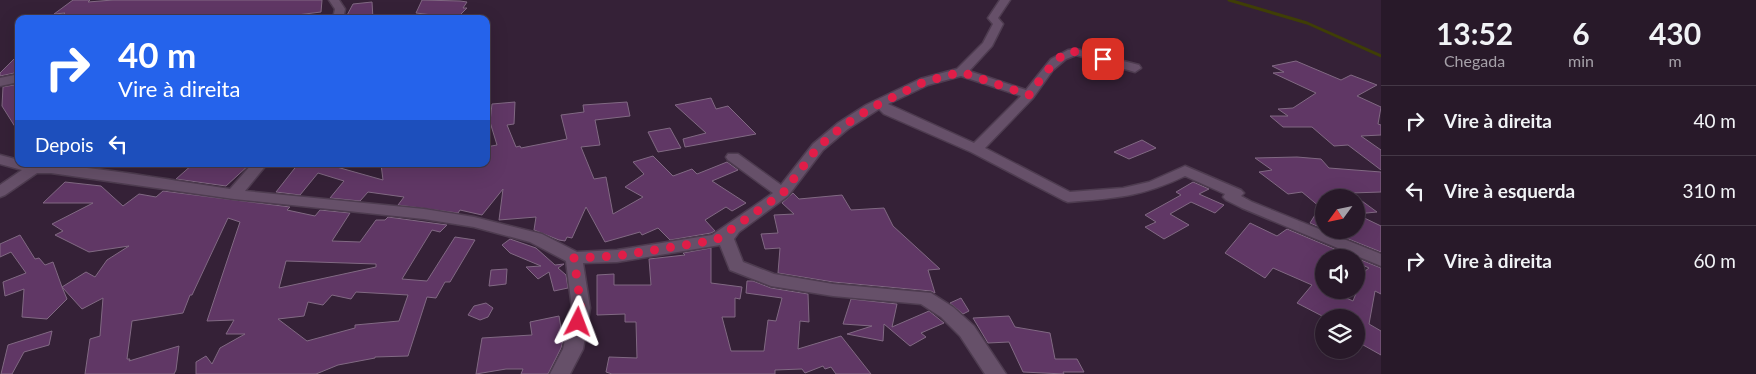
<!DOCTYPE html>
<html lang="pt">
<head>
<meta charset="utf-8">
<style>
	body { margin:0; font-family:Lato,sans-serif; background:#302231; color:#f1f3f6; height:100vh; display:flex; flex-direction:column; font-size:19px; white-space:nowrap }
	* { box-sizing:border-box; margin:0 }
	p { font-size:16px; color:#a5a0a8 }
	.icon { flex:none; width:28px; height:28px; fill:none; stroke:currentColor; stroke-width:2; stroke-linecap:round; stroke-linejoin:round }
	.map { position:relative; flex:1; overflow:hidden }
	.sheet { display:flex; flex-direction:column; background:#281929; width:375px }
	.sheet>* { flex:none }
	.banner { position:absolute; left:15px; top:15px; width:475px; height:152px; border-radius:10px; box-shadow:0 5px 20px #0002,0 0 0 1px #443846; background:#2563eb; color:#fff; overflow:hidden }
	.needle { width:32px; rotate:237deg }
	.buttons { position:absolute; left:1315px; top:189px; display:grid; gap:10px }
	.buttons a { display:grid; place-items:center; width:50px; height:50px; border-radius:50%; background:#281929; box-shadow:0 5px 20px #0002,0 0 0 1px #443846; font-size:25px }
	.pin { position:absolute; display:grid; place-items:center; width:42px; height:42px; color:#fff; margin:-21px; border-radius:10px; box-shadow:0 2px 8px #0006 }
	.me { position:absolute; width:55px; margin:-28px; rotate:3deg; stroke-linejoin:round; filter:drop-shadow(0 0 4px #0008) }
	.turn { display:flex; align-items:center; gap:18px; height:105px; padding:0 20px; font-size:22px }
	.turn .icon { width:65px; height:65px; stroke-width:2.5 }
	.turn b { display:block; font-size:35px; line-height:42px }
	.then { display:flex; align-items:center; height:48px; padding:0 20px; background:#0003; gap:10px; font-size:19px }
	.eta { display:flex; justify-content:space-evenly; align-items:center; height:85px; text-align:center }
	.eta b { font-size:30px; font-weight:700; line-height:35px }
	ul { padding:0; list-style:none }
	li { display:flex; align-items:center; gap:15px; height:70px; padding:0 20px; border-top:1px solid #443846 }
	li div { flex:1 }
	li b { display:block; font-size:19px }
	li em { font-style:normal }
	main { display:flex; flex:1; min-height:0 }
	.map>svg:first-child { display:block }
</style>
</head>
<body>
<main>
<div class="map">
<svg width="1381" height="374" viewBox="0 0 1381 374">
	<rect width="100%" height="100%" fill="#352137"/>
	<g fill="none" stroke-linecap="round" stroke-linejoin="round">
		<path stroke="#3f3e06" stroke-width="3" d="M1229 0 1307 23 1381 56"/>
	</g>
	<g fill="#603765" stroke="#816983" fill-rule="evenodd">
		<path d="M73 0H90L88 2 113 0H322L321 12 289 16 287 19H58L65 13 54 14Z"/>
		<path d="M422 0 460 1 467 2 463 8H467L457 18 416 13Z"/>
		<path d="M372 2 373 19H345L353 4Z"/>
		<path d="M19 54V72L0 76V73Z"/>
		<path d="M1296 61 1341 80 1351 75 1377 85 1357 96 1381 107 1378 124 1381 125V135L1361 136 1381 150V170L1348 145 1334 146 1312 127H1283L1270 116H1288L1278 109 1293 108 1316 93 1273 73 1284 72 1272 66Z"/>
		<path d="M19 84 16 107 19 106V133L2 106 3 87Z"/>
		<path d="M711 98 716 109 728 106 756 134 685 147 683 139 706 133 675 105Z"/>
		<path d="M515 102 514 124 507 125 516 147 520 146 521 148 567 139 561 115 584 112 583 105 627 102 630 116 595 120 600 145 581 147 594 179 606 177 613 214 643 197 625 187 644 174 633 162 653 156 673 176 692 169 697 174 727 162 738 170 712 181 746 203 732 211 726 207 705 220 715 231 711 233 670 240 658 228 642 235 640 232 605 242 586 207 572 238 567 237 565 241 559 240 534 230 536 217 499 220 503 189 482 215 460 210 458 213 398 205 404 197 368 192 360 201 330 198 344 181 318 173 300 195 276 192 298 164H326L383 180 381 164H486V147L497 145 490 122 492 104Z"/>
		<path d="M670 128 681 148 658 152 648 132Z"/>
		<path d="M1142 140 1156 148 1129 159 1114 152Z"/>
		<path d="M1297 157 1321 159 1329 168 1381 172V192L1351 193 1377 212 1356 214 1381 226V252L1326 230H1356V198H1324V229L1310 223 1320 207 1302 192 1288 194 1259 172 1272 170 1255 158Z"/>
		<path d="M193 164H250L226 186 176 179Z"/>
		<path d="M65 182 101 186 123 206 139 194 156 197 163 191 290 207 287 210 315 216 320 210 350 213 332 241 360 242 376 220H385L388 217 447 225 440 232 432 230 402 279 427 281 455 237 475 240 450 282H445L436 298 427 297 408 356 375 357V358L338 365 316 374H196V362L206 356 212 364 220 348 245 334H226L234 320 207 321 240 222 228 218 192 295H190L183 313 132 321 127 359H130L129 361 179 346 176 370 174 374H85L90 339 100 336 103 298 82 309 62 287 67 299 47 319 22 317 24 289 5 296 3 282 26 273 11 252 0 257V244L20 235 35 259 39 258 45 265 53 262 62 287 86 272 95 277 107 260 129 246 89 252 55 235 63 231 52 224 93 203H43ZM286 261 376 264V267L279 288ZM356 292 408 295 399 321 355 325V328L307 341 278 319 304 316 308 302 323 305 332 295 351 299Z"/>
		<path d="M1193 182 1209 189 1199 194 1224 205 1215 213 1191 202 1170 214 1189 225 1164 239 1145 227 1156 222 1145 215 1181 195 1176 192Z"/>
		<path d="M793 193 799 199 842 195 851 210 884 208 893 226 940 269 928 270 935 293 931 291 833 282 778 273 780 248 765 249 761 234 778 233 774 215 794 214 782 203Z"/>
		<path d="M1250 223 1277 236 1287 229 1356 258H1324V282L1321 286 1324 288V290H1329L1353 301 1365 271 1369 268 1356 262V258L1381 268V294L1375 291 1369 324 1381 331V355L1356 341V318H1326L1297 303 1312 285 1273 268 1265 278 1225 253Z"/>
		<path d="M510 239 536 248 555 265 564 264 558 268 566 275 568 288 554 291 549 272 538 279 526 267 541 266 510 253 502 245Z"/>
		<path d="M711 248V283L742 287 740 299 735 298V317H722L731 351H764L768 320 776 321 782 298 746 293 747 281H753L771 288 808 294 809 322 800 321 798 349 841 336 871 374H836L831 367 825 369 823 366 805 373 802 369 775 370V374H612L606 372 609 357 637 358 636 322H625V314L597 315V275L614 274V285H651L649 259 685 255 683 253Z"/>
		<path d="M507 269 506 284 489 286 491 270Z"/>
		<path d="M961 298 969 311 963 314 950 303Z"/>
		<path d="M851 299 897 304 892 327 929 311 944 323 921 333 926 337 910 346 884 324 883 341 847 334 872 326 843 324Z"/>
		<path d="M486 303 493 308 488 317 480 320 468 315 474 306Z"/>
		<path d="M559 316 563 340 561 348 548 374H521L523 369H506L476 374 482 338 532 335 530 322Z"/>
		<path d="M1009 316 1015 327 1050 333 1055 359H1077L1084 372H1063L1064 374 1023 372 1009 342 988 343 973 318Z"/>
		<path d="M52 331 49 345 24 352 12 374H1L8 345Z"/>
	</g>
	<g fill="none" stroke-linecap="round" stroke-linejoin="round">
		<g stroke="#4e3c50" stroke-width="3">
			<g id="minor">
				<path d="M329 0H339L345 9 343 19H333L335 9Z"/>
				<path d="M1000 0H1010L998 18 1003 24 992 46 969 71 1026 90 1051 59 1068 50 1076 49 1139 65 1141 68 1135 72 1076 55 1066 59 1053 70 1033 98 985 148 1070 192 1123 188 1149 182 1185 166 1241 190 1244 193 1241 196 1252 202 1381 254V266L1242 208 1226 200 1223 197 1225 194 1185 176C1142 197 1115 198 1068 202L1063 200 971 152 884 114 879 109 848 129 823 150 788 196 739 232 734 239 743 262 774 274 833 284 931 293 953 307 974 326 1006 374H985L960 336 941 317 921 304 833 296 771 286 730 270 720 245 617 262 583 263 590 308 583 349 570 374H550L563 349 572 308 566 261 530 242 474 227 424 219 234 199 51 173H37L5 195 0 197V185L22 170 0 164V155L19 160V164C89 164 161 179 230 189L252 164H267L245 191 424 209 474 217 542 234 577 252 617 250 712 235 773 193 728 160 726 157 728 154H738L781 185 813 144 838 123 866 105 920 79 957 69 983 43 993 24 988 18ZM961 76 1021 96 974 143 888 104 928 85Z"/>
				<path d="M19 74V82L0 86V78Z"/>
			</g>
		</g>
		<use href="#minor" fill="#665069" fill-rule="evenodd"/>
	</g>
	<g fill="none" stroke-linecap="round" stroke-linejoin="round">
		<path stroke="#e11d48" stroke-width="9" stroke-dasharray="0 16.2" d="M578 322 581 308 574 258 617 256 716 240 783 193 818 147 843 126 871 108 924 82 961 72 1029 95C1037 84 1057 55 1069 52 1079 50 1093 56 1103 59"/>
	</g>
</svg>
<div class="buttons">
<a><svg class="needle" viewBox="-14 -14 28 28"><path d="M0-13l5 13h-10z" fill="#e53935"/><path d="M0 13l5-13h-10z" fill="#a5a0a8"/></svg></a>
<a><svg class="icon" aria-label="sound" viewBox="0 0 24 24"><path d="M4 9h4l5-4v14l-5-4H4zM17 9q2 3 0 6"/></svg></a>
<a><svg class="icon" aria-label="layers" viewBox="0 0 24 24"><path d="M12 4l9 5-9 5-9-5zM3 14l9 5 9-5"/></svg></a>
</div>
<div class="pin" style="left:1103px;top:59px;background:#d93025"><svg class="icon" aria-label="arrive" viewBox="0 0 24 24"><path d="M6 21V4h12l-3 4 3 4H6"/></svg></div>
<svg class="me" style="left:578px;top:322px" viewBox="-20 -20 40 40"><path d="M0-17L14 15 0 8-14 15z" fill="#e11d48" stroke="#fff" stroke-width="4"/></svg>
<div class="banner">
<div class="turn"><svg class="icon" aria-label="right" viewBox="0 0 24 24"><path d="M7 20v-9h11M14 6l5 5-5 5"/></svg><div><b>40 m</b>Vire à direita</div></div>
<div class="then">Depois<svg class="icon" aria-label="left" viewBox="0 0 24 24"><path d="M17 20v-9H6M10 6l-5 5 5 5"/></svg></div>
</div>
</div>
<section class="sheet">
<div class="eta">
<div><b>13:52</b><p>Chegada</p></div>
<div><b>6</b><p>min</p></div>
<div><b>430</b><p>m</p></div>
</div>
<ul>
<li><svg class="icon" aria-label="right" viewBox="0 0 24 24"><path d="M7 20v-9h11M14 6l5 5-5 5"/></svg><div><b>Vire à direita</b></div><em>40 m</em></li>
<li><svg class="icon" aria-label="left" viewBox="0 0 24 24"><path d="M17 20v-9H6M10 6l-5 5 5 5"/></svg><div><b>Vire à esquerda</b></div><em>310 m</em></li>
<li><svg class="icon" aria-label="right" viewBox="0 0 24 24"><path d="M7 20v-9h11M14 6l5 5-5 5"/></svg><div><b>Vire à direita</b></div><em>60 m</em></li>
</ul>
</section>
</main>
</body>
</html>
